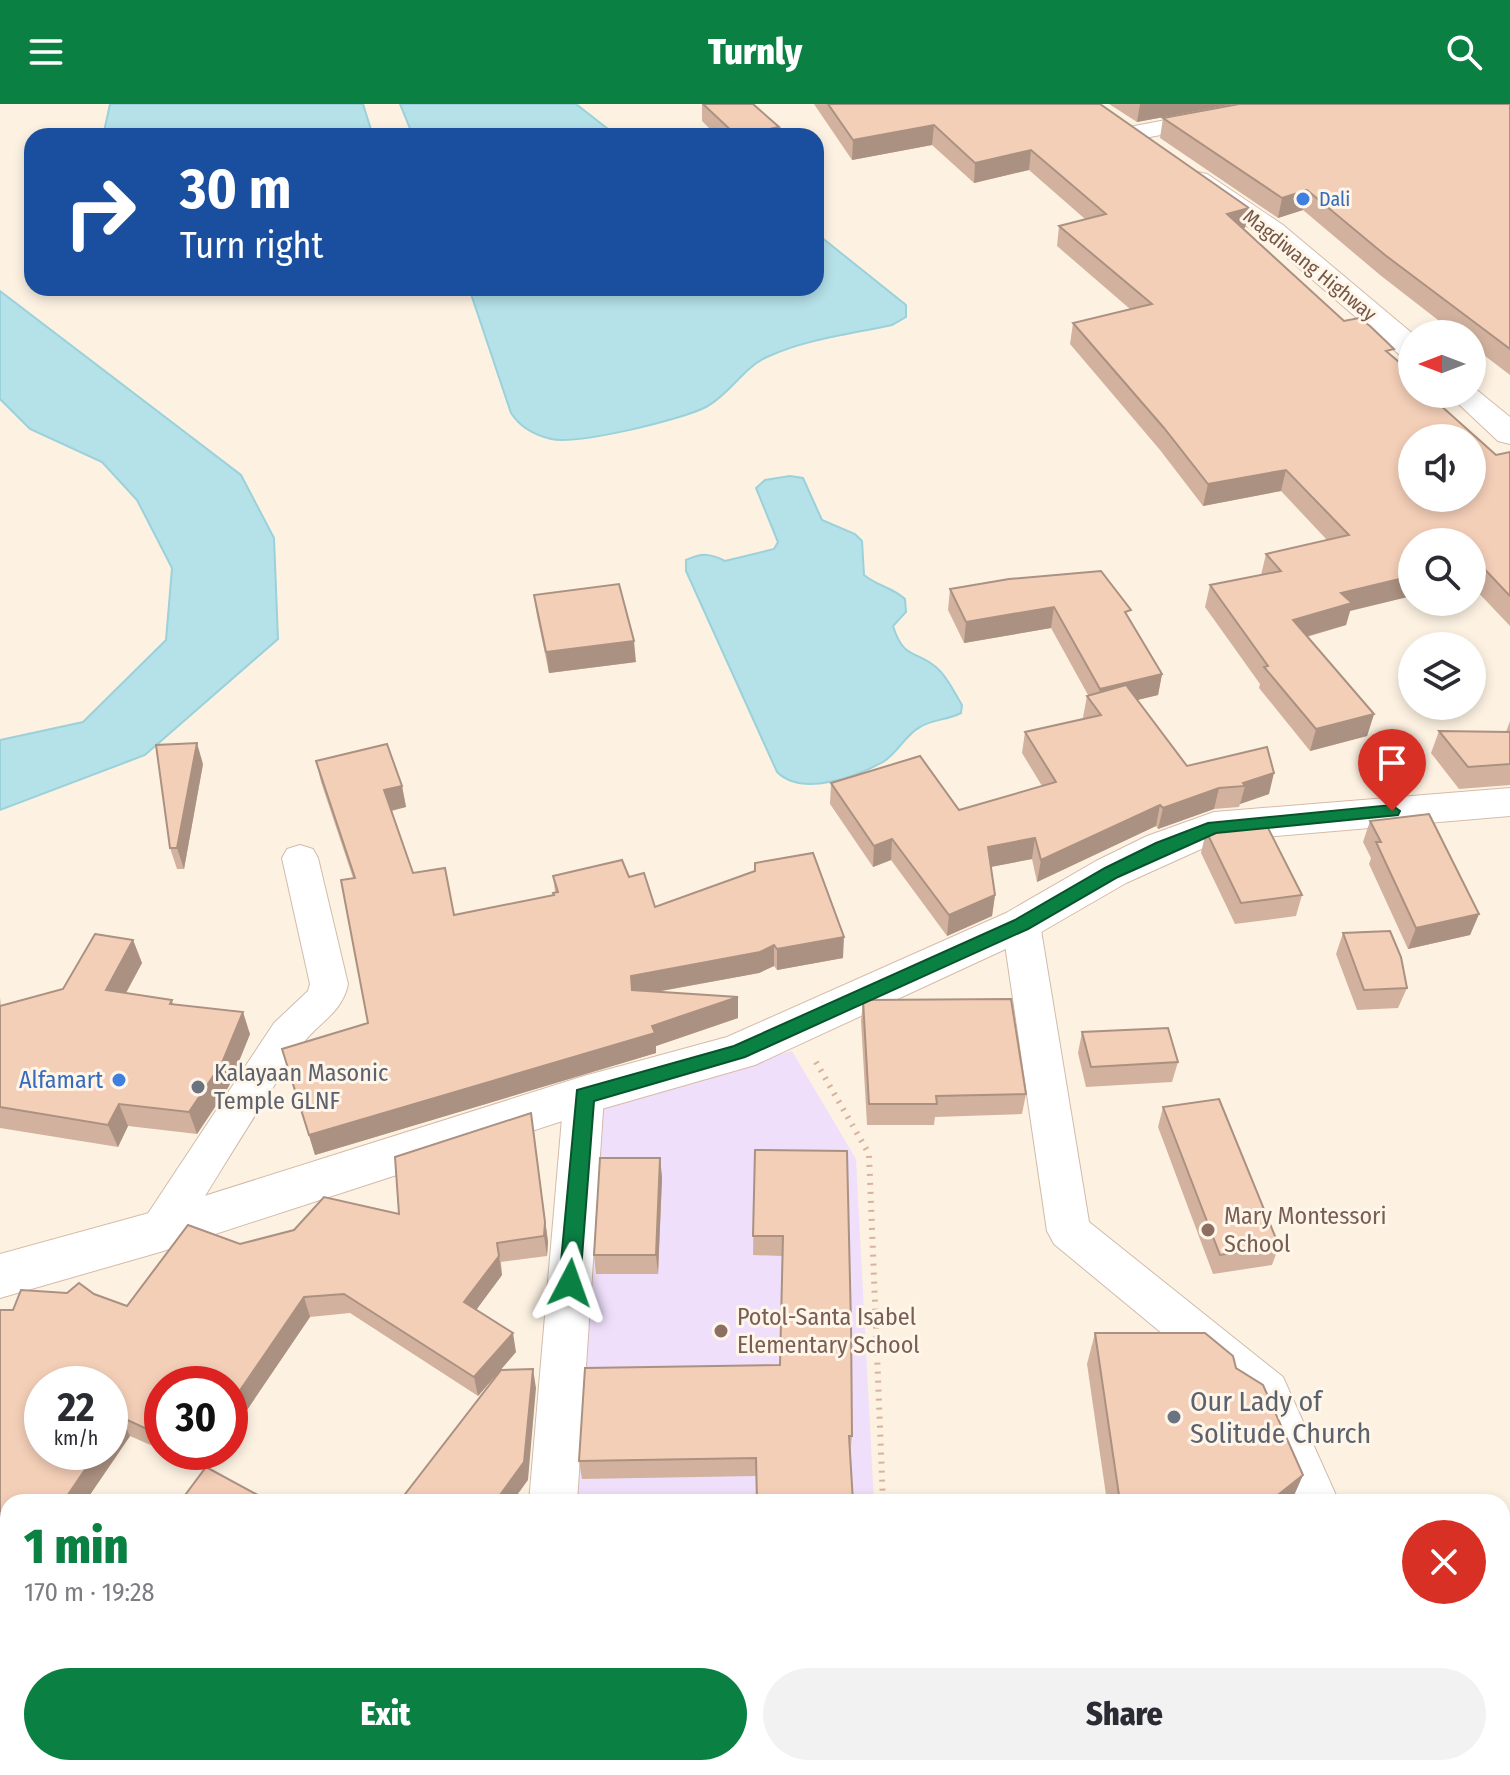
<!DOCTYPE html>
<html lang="en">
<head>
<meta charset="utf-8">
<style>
	body { margin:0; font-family:"Fira Sans Condensed",sans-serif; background:#f2f2f3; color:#2b2b33; height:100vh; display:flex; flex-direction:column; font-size:30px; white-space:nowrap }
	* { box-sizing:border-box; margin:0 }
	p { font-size:26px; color:#7c7c81 }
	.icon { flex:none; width:44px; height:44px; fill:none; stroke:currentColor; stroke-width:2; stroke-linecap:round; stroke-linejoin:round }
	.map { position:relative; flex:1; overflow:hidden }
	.sheet { position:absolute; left:0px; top:1390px; width:1510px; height:282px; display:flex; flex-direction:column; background:#fff; border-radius:24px 24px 0 0; box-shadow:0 4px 12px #0003 }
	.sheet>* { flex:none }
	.guide { position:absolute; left:24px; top:24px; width:800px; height:168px; border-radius:24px; box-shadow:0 4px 12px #0003; background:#1a4fa0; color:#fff; overflow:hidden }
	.needle { width:52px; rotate:270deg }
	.buttons { position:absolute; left:1398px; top:216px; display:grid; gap:16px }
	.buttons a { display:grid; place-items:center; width:88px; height:88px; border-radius:50%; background:#fff; box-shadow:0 4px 12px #0003; font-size:40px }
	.speed { position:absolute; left:24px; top:1262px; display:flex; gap:16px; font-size:40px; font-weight:700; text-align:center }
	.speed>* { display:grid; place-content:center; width:104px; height:104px; border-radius:50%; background:#fff; box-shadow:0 4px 12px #0003; line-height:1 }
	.speed small { font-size:20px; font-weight:400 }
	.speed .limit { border:12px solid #d22; background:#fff; color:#111 }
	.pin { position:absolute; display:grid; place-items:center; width:68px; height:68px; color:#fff; margin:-82px -34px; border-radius:50% 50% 50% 0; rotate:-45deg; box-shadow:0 0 8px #0007 }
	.pin .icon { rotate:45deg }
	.me { position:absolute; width:88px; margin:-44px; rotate:4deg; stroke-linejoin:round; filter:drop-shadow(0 0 6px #0008) }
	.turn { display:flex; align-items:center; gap:28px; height:168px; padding:0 24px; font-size:36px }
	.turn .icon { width:104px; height:104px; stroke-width:2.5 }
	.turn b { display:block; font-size:56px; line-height:68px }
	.round { display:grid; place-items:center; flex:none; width:84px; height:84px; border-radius:42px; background:#f2f2f3 }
	.summary { display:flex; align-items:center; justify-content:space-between; height:136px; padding:0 24px }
	h1 { font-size:48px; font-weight:800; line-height:60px; color:#0b8043 }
	.action { display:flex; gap:16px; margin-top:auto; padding:16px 24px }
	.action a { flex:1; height:92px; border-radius:48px; background:#0b8043; color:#fff; font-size:32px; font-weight:800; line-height:92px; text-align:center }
	.action a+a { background:#f2f2f3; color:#2b2b33 }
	header { display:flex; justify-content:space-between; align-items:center; height:104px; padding:0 24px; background:#0b8043; color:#fff; font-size:36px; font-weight:800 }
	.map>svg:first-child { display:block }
</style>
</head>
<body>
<header><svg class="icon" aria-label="menu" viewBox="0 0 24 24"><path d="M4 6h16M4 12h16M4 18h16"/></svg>Turnly<svg class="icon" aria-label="search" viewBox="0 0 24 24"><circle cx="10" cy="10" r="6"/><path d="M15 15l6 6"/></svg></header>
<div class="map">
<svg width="1510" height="1671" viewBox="0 0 1510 1671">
	<rect width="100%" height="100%" fill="#fdf2e2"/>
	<path fill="#f5e4d0" d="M1091 1664H1454L1456 1671H1092Z"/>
	<path fill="#efdffa" d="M792 947 856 1055 874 1398H563L593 1002Z"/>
	<g fill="#b5e1e8" stroke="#9bd1da" stroke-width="2">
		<path d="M110 0H363L373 32H103Z"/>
		<path d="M400 0H576L608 25 619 28 647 26 667 32H413Z"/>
		<path d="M816 129 906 201V213L892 221C851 230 806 235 767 253 743 264 729 291 706 303 681 316 577 341 551 335 534 331 520 323 511 309L469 184H816Z"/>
		<path d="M0 187 241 371 274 434 278 535 145 651 0 706V636L83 618 166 536 172 464 137 396 102 358 30 325 0 295Z"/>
		<path d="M790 372 803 374 822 416 855 430 862 437 864 471C877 482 892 483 905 495L906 508 893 522C904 557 916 545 937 564 947 572 955 590 962 601L961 609C948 616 933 615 920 623 905 631 898 649 883 658 856 673 802 693 777 668L686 467V456C702 449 710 449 725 457L774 445 778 438 756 384 765 376Z"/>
	</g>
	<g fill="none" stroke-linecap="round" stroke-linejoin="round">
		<g stroke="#d1bbab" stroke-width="2">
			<path id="lane" d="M724 1664H750L749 1671H723Z"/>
		</g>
		<g stroke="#d1bbab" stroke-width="2">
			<g id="street">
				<path d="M1250 0H1297L1294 5 1286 7 1129 37 1121 35 1117 30 1121 25 1129 23Z"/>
				<path d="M300 741 313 745 318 754 348 880C342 910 317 919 301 942 256 1006 217 1074 175 1140L160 1145 145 1140 138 1127 145 1114 274 919 308 887 310 880 282 754 287 745Z"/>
				<path d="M1021 806 1034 810 1040 820 1089 1118 1283 1273 1339 1398H1291L1250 1302 1054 1140 1047 1127 1002 820 1008 810Z"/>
				<path d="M584 975 598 979 604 991 577 1398H529L564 991 570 979Z"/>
				<path d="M541 1664H593L595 1671H541Z"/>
				<path d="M1272 1664H1324L1326 1671H1272Z"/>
			</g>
		</g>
		<g stroke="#d5bba8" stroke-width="2">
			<g id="secondary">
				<path d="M1197 68 1207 70 1283 121 1413 230 1412 255 1401 252 1263 133 1187 82 1183 76 1187 70Z"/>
				<path d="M1472 282 1510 313V340L1498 337 1448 290H1472Z"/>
				<path d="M1510 684V712L1219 737 1126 779 1036 831 755 961 584 1010 160 1148 0 1194V1150L160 1106 584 972 727 933 1006 809 1096 757 1147 732 1214 708Z"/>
			</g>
		</g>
		<path stroke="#d9b29b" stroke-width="6" stroke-dasharray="2 7" stroke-linecap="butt" d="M816 958 869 1050 883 1398"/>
		<use href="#lane" fill="#fff" fill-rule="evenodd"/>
		<use href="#street" fill="#fff" fill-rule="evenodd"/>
		<use href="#secondary" fill="#fff" fill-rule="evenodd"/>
	</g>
	<g fill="#d2b29e">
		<path d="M702 0H753L779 23V32H717L702 17Z"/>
		<path d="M814 0H1100L1249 104 1245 124H1243L1344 217 1392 252 1435 297 1496 351 1510 348V522L1472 482V438L1350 507 1346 521 1307 533 1374 610 1367 632 1310 647 1259 584 1260 580 1205 503 1210 481 1261 471 1266 450 1327 436 1281 387 1203 402 1160 346 1070 240 1073 219 1130 205 1057 142 1059 122 1085 115 1029 66 974 79 932 41 852 56Z"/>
		<path d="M1109 0H1234L1137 18Z"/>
		<path d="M1510 0V271L1472 242V230H1456L1380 171 1303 106 1278 114 1160 34 1163 14Z"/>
		<path d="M950 485 1129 515 1162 570 1158 591 1137 596 1187 662 1269 690 1240 700 1239 703 1214 705 1158 725 1156 722 1037 778 1032 755 991 763 995 791 992 812 947 832 891 756 873 763 830 700 831 679 959 706 1042 682 1022 649 1025 628 1084 615 1083 613 1087 592 1088 591 1051 524 964 539 948 506Z"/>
		<path d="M534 491 636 558 549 569 537 512Z"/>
		<path d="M1510 617V681L1459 685 1431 649 1439 627 1506 628Z"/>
		<path d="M316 657 402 682 406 703 392 707 413 769 454 811 554 791 555 788 553 772 629 773 655 803 843 854 777 866 774 862 759 869 657 888 738 893V914L656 942V949L315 1051 282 945 368 919 353 774 321 678Z"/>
		<path d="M203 660 184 765H177L170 744Z"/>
		<path d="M1370 717 1479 810 1470 831 1408 845 1369 760 1371 754 1363 738Z"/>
		<path d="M1206 727 1302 791 1296 812 1235 820 1201 749Z"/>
		<path d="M1343 829 1407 884 1398 904 1357 906 1336 850Z"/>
		<path d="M133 836 142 859 126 889 172 896 173 900 250 930 229 982 197 1030 128 1022 118 1043 0 1024V893L1 902 63 885Z"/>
		<path d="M863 896 1026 990 1022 1010 935 1013 934 1021H867L861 917Z"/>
		<path d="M1082 928 1178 958 1172 978 1086 983 1078 949Z"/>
		<path d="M1163 1003 1279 1142 1272 1161 1213 1170 1158 1023Z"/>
		<path d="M531 1009 548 1138 547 1152 501 1158 502 1171 476 1206 516 1248 478 1292 350 1209 310 1213 230 1331V1280H162V1346L130 1332 85 1398H8V1478L3 1476 0 1480V1206H13L67 1189 94 1190 127 1202 240 1140 399 1110Z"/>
		<path d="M755 1046 852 1332 850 1351 756 1372 582 1375 579 1357 780 1261 782 1152 753 1151Z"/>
		<path d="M660 1054 662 1074 658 1170H596L594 1151Z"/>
		<path d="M1095 1229 1236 1264 1303 1371 1291 1398H1107L1087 1260Z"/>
		<path d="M167 1348H218L208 1364 267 1396 268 1398H180L205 1365Z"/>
	</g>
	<g fill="#ab9181">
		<path d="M1140 0H1234L1137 18Z"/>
		<path d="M934 21 932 41 852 56 853 36Z"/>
		<path d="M779 23V32H741Z"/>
		<path d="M1031 46 1029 66 974 79 975 59Z"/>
		<path d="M1307 86 1303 106 1278 114 1282 94Z"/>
		<path d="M1249 104 1245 124 1224 130 1227 110Z"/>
		<path d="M1286 366 1281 387 1203 402 1208 380Z"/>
		<path d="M1412 472V492L1350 507 1346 521 1287 538 1293 516 1341 489Z"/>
		<path d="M1054 503 1051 524 964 539 966 518Z"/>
		<path d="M634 537 636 558 549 569 546 548Z"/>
		<path d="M1162 570 1158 591 1096 606 1100 585Z"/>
		<path d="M1374 610 1367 632 1310 647 1316 625Z"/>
		<path d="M197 639 203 660 184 765 177 744Z"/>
		<path d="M1274 669 1269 690 1240 700 1245 682 1243 679Z"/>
		<path d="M402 682 406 703 389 707 384 686Z"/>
		<path d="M1219 684 1214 705 1158 725 1163 704Z"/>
		<path d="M1160 701 1156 722 1037 778 1041 756Z"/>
		<path d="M1035 734 1032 755 985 764 988 743Z"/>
		<path d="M892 735 891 756 873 763 874 742Z"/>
		<path d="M995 791 992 812 947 832 949 811Z"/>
		<path d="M1479 810 1470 831 1408 845 1416 824Z"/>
		<path d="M844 833 843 854 777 866V845Z"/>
		<path d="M133 836 142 859 115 909 106 886Z"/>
		<path d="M774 841V862L759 869 632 892 631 872Z"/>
		<path d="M738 893V914L656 942V949L315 1051 309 1031 652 922Z"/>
		<path d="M243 908 250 930 229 982 197 1030 189 1008Z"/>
		<path d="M119 1000 128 1022 118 1043 108 1021Z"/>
		<path d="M531 1009 548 1138 547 1152 544 1132Z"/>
		<path d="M660 1054 662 1074 658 1170 656 1151Z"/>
		<path d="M497 1139 502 1171 468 1217 464 1198Z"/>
		<path d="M304 1193 310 1213 230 1331V1301Z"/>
		<path d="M513 1229 516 1248 478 1292 474 1273Z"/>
		<path d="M533 1265 536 1284 528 1376 512 1398H495Z"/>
		<path d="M121 1313 130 1332 85 1398H63L97 1348H110V1329Z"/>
		<path d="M198 1348H218L206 1366Z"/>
		<path d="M1303 1371 1291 1398H1269Z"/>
	</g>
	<g fill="#f4cfb8" stroke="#ab9181" stroke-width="2" fill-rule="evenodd">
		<path d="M703 0H753L779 23 737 32Z"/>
		<path d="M828 0H1100L1249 104 1227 110 1344 217 1359 214 1370 222 1394 245 1386 247 1412 269V290H1437L1430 292 1496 351 1510 348V492L1476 456 1472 457V438H1412V472L1341 489 1352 499 1293 516 1374 610 1316 625 1264 563 1268 562 1210 481 1281 467 1266 450 1349 431 1286 366 1208 380 1164 324 1073 219 1152 200 1059 122 1106 110 1031 46 975 59 934 21 853 36ZM1412 334H1472V394H1412Z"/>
		<path d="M1239 0H1510V245L1385 151 1307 86 1282 94 1163 14Z"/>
		<path d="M1101 467 1131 506 1125 508 1162 570 1100 585 1054 503 966 518 950 485 1009 475Z"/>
		<path d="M619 480 634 537 546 548 534 491Z"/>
		<path d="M1126 581 1187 662 1267 643 1274 669 1243 679 1245 682 1219 684 1163 704 1160 701 1041 756 1035 734 988 743 995 791 949 811 892 735 874 742 831 679 920 652 959 706 1056 678 1025 628 1101 611 1087 592Z"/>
		<path d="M1439 627 1510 628V660L1468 663Z"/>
		<path d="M197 639 177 744H170L156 641Z"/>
		<path d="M387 640 402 682 384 686 413 769 445 764 454 811 554 791 553 789 558 788 553 772 622 756 629 773 644 769 655 803 755 767V759L813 749 844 833 777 845 774 841 760 848 631 872 632 886 738 893 652 922 655 929 309 1031 282 945 368 919 341 776 355 774 316 657Z"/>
		<path d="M1429 710 1479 810 1416 824 1376 738H1381L1370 717Z"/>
		<path d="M1264 716 1302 791 1241 799 1206 727 1225 719Z"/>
		<path d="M1390 827 1401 853 1407 884 1364 886 1343 829Z"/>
		<path d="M95 830 133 836 106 886 172 896 170 900 243 908 222 959 189 1008 119 1000 108 1021 0 1003V902L63 885Z"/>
		<path d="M1011 895 1026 990 936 992 937 1000H869L863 896Z"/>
		<path d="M1168 924 1178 958 1091 963 1082 928Z"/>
		<path d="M1219 995 1279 1142 1220 1151 1163 1003Z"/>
		<path d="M531 1009 545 1118 544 1132 497 1139 499 1152 464 1198 513 1229 474 1273 344 1190 304 1193 230 1301V1280H162V1332L121 1313 110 1329V1280H42V1348H97L63 1398H8V1464L0 1462V1206H13L21 1186 67 1189 79 1179 94 1190 127 1202 188 1121 240 1140 294 1126 324 1093 399 1110 395 1053Z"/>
		<path d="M755 1046 847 1047 851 1220 852 1332H849L853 1398H757L756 1354 579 1357 585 1264 780 1261 783 1132H753Z"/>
		<path d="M600 1054H660L656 1151H594Z"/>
		<path d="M1095 1229H1205L1233 1252 1236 1264 1263 1281 1303 1371 1269 1398H1120Z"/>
		<path d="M533 1265 524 1358 495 1398H399L501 1266Z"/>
		<path d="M206 1363 267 1396 266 1398H180Z"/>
		<path d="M436 1664H505L519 1671H432Z"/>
		<path d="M584 1664H699L700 1671H585Z"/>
		<path d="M761 1664H859V1666L929 1664H1105V1666L1141 1664H1226L1228 1671H761Z"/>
	</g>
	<path fill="#0b8043" stroke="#07532c" stroke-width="2" d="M1392 701 1400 707 1398 711 1216 729 1118 773 1028 825 745 953 594 997 580 1179 577 1186 570 1188 562 1186 559 1179 577 986 734 942 1015 816 1105 764 1156 739 1208 719Z"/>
	<g fill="#3f7fe0" stroke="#fff6e9" stroke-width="3">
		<circle cx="1303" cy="95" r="8"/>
		<circle cx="119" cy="976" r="8"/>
	</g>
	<g fill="#6b7280" stroke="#fff6e9" stroke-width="3">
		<circle cx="198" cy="983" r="8"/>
		<circle cx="1174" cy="1313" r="8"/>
	</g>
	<g fill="#8d6e63" stroke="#fff6e9" stroke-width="3">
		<circle cx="1208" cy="1126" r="8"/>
		<circle cx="721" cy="1227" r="8"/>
	</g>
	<g text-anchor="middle" stroke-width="6" stroke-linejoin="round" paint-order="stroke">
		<g font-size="20" fill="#366cbe" stroke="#fff6e9" text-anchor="start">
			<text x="1319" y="102">Dali</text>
		</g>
		<g font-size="20" fill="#765747" stroke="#fff6e9">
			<text transform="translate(1310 161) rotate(39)" y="7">Magdiwang Highway</text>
		</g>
		<g font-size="24" fill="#5b616d" stroke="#fff6e9" text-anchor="start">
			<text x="214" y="977">Kalayaan Masonic<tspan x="214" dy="28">Temple GLNF</tspan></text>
		</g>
		<g font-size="24" fill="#366cbe" stroke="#fff6e9" text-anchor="end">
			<text x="103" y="984">Alfamart</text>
		</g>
		<g font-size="24" fill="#785e54" stroke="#fff6e9" text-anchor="start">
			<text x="1224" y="1120">Mary Montessori<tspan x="1224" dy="28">School</tspan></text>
			<text x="737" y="1221">Potol-Santa Isabel<tspan x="737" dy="28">Elementary School</tspan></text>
		</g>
		<g font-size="28" fill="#5b616d" stroke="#fff6e9" text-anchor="start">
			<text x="1190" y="1307">Our Lady of<tspan x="1190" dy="32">Solitude Church</tspan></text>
		</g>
	</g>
</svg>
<div class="buttons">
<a><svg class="needle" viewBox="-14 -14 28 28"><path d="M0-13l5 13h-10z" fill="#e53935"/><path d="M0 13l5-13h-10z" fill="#7c7c81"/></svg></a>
<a><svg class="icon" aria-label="sound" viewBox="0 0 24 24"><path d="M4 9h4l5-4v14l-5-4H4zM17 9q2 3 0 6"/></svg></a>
<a><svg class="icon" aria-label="search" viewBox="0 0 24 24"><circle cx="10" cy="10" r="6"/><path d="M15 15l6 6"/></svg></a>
<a><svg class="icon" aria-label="layers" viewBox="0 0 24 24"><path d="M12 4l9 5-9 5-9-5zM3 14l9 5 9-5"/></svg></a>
</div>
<div class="speed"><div>22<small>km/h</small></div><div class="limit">30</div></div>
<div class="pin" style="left:1392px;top:707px;background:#d93025"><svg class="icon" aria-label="arrive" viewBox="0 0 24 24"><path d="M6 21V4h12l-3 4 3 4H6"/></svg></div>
<svg class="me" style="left:570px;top:1179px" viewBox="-20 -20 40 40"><path d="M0-17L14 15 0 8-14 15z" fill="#0b8043" stroke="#fff" stroke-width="4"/></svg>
<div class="guide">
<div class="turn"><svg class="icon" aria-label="right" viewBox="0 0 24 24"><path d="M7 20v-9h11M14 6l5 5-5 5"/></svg><div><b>30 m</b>Turn right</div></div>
</div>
<section class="sheet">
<div class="summary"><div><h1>1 min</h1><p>170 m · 19:28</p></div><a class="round" style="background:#d93025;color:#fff"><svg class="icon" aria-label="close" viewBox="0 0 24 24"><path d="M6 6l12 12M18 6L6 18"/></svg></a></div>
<div class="action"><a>Exit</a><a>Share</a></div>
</section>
</div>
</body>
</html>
